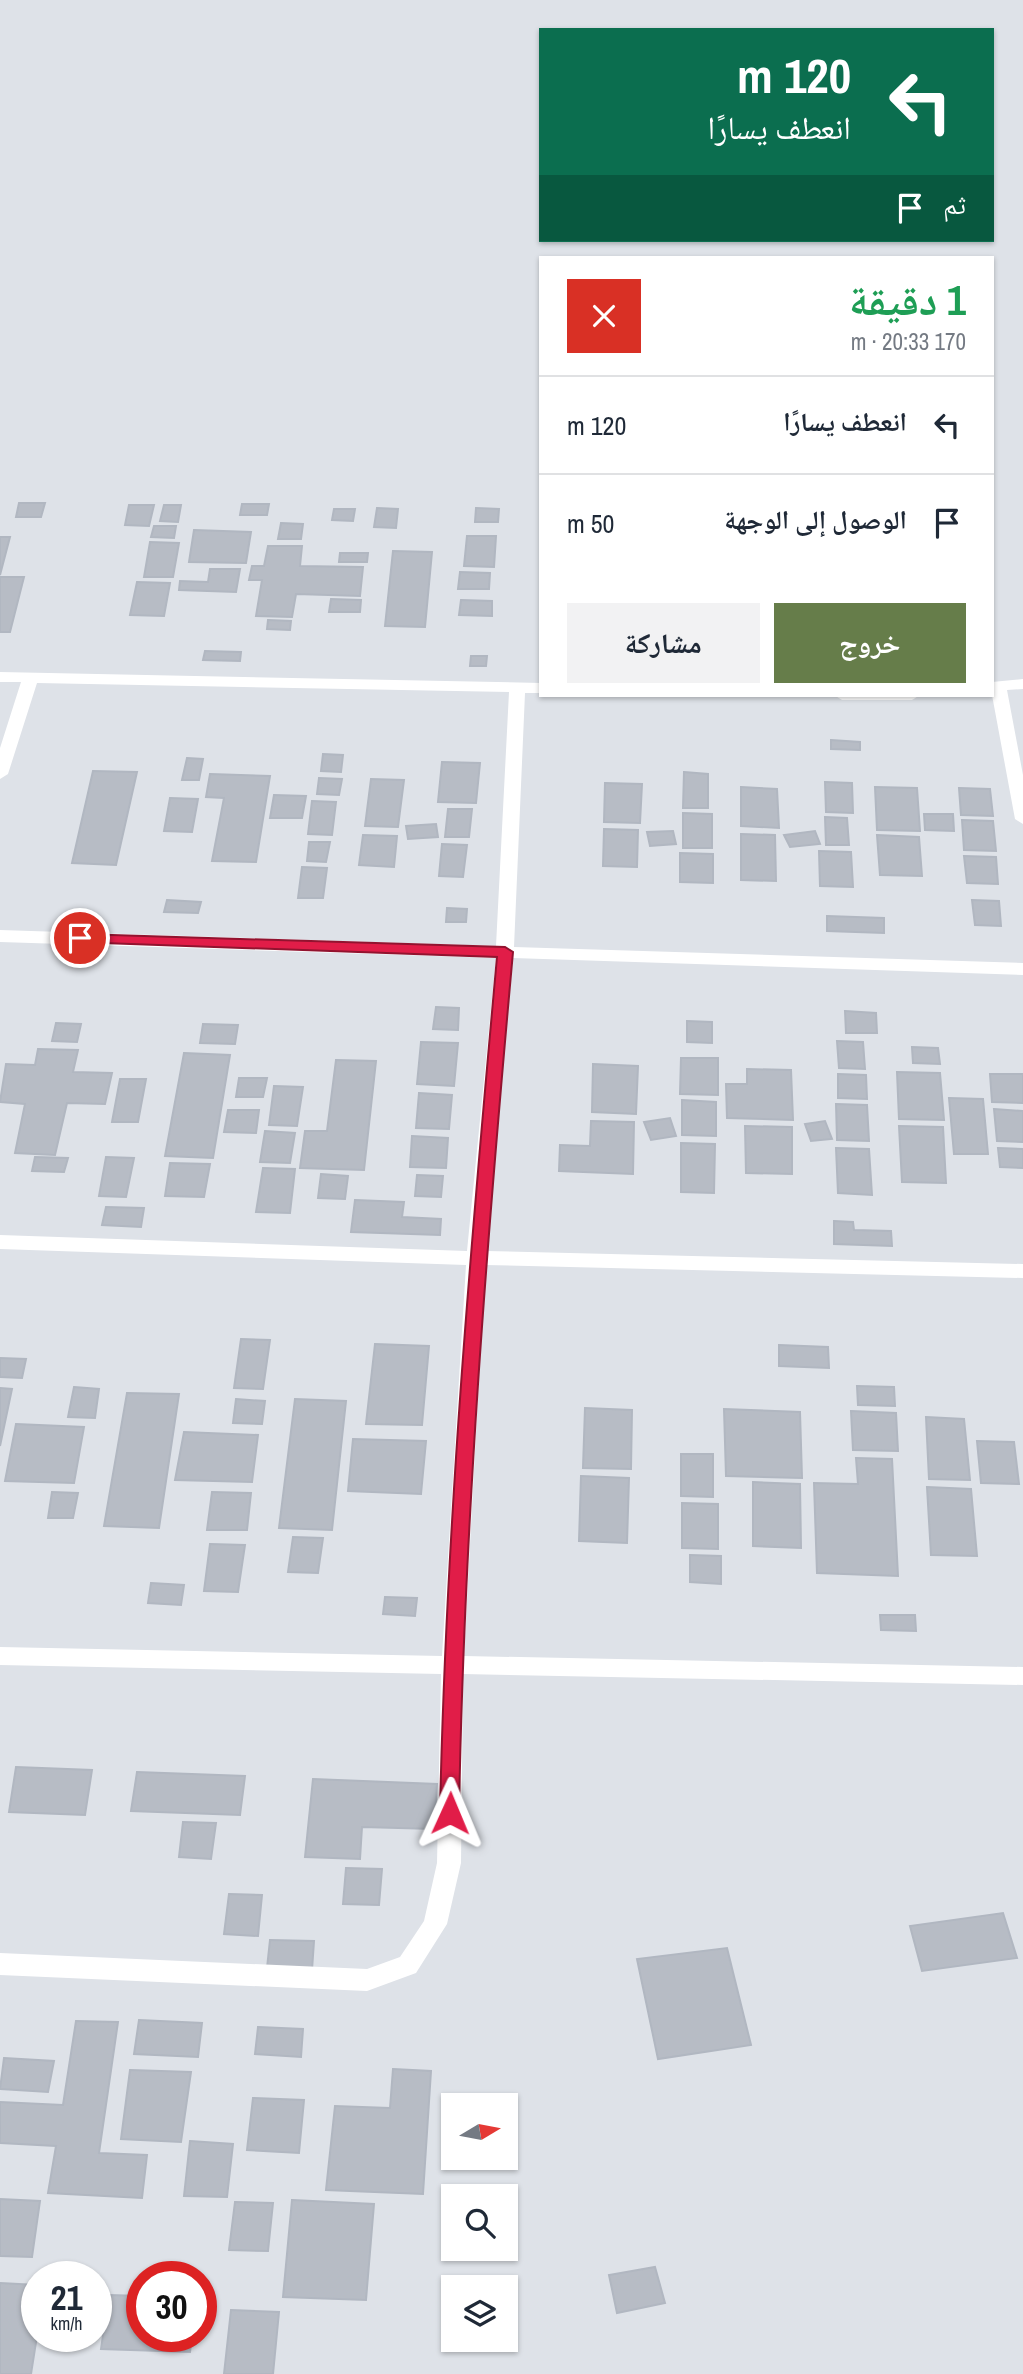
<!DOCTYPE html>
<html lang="ar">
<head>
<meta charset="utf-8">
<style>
	body { margin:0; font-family:"Archivo Narrow","Noto Naskh Arabic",sans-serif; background:#f2f2f3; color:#1f2937; direction:rtl; height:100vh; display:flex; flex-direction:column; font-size:26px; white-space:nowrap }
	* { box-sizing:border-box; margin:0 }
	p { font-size:23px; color:#747a83 }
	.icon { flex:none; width:38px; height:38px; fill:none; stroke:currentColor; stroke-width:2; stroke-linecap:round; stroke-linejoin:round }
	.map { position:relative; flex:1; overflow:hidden; direction:ltr }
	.details { position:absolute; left:539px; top:256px; width:455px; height:441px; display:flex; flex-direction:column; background:#fff; border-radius:0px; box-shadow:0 2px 5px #0004; direction:rtl }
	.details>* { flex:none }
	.banner { position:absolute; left:539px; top:28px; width:455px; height:214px; border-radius:0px; box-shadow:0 2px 5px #0004; direction:rtl; background:#0b6e4f; color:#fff; overflow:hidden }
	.needle { width:46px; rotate:80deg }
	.fabs { position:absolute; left:441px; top:2093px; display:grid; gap:14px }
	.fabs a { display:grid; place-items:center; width:77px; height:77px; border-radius:0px; background:#fff; box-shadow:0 2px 5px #0004; font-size:35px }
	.speed { position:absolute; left:21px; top:2261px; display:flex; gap:14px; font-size:35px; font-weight:700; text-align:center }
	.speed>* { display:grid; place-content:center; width:91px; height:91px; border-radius:50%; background:#fff; box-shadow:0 2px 5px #0004; line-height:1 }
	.speed small { font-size:18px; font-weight:400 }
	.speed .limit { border:10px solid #d22; background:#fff; color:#111 }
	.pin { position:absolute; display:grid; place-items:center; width:60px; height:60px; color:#fff; margin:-30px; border:4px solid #fff; border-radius:50%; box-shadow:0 2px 7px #0007 }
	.me { position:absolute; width:77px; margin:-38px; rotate:1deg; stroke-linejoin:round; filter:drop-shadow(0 0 5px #0008) }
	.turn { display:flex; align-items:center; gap:24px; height:147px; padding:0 28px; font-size:32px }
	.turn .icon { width:91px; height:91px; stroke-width:2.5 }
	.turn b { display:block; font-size:49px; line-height:60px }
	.then { display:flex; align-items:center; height:66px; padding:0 28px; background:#0003; gap:14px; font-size:26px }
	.round { display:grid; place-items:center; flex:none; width:74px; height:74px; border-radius:0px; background:#f2f2f3 }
	.headline { display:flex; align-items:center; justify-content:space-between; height:119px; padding:0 28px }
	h1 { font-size:42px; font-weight:700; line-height:52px; color:#1e9e55 }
	.primary-button { display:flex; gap:14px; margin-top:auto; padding:14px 28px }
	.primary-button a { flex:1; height:80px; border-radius:0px; background:#667d4a; color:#fff; font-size:28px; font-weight:700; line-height:80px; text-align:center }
	.primary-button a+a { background:#f2f2f3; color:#1f2937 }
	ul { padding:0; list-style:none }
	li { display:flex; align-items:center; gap:21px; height:98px; padding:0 28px; border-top:2px solid #e0e1e3 }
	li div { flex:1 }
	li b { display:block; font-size:26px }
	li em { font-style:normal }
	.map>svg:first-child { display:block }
</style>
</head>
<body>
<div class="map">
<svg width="1023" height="2374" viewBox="0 0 1023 2374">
	<rect width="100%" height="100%" fill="#dee2e8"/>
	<g fill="#b7bcc5" stroke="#b1b7c1" stroke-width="2">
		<path d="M19 503H45L41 517H16Z"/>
		<path d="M242 504H269L267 515H240Z"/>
		<path d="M129 505H154L149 526 125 525Z"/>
		<path d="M164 505H181L178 522 160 521Z"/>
		<path d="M377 508 398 509 396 528 374 527Z"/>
		<path d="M476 508 499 509 498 522H475Z"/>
		<path d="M334 509H355L353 521 332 520Z"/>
		<path d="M281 523 303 524 301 539H278Z"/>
		<path d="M154 526H176L174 538 151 537Z"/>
		<path d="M194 530 251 532 246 563 189 562Z"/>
		<path d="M467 536H496L494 567 464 566Z"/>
		<path d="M0 537H10L0 575Z"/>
		<path d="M150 542 179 543 173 577H144Z"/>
		<path d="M268 546H302L300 566 363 567 360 596 296 594 292 617 256 616 262 580H249L252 566H264Z"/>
		<path d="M393 551 432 552 425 627 385 626Z"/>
		<path d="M340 553H368L367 562H339Z"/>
		<path d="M210 569H240L236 592 179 590 180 581 208 582Z"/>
		<path d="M460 572 490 573 489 589H458Z"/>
		<path d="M0 577H24L10 632H0Z"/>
		<path d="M137 582 170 583 164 616 130 615Z"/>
		<path d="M331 599 361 600 360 612H329Z"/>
		<path d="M461 600 492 601V616L459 615Z"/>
		<path d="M268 620 291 621 290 630 267 629Z"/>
		<path d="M205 651 241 652 240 661 203 660Z"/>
		<path d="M471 656H487L486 666H470Z"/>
		<path d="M831 740 860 742V750L831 749Z"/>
		<path d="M323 754 343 755 341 772 321 771Z"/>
		<path d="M187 758 203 759 199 780H182Z"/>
		<path d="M442 762 480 763 476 803 438 802Z"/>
		<path d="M93 771 137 772 116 865 72 863Z"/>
		<path d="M684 772 708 774V808H683Z"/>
		<path d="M210 774 270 776 256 862 212 861 224 798 206 797Z"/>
		<path d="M319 778 342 779 339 795 317 794Z"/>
		<path d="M371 779 404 780 398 827 365 826Z"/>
		<path d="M825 782 852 783 853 813 826 812Z"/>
		<path d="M605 783 642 784 640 823 604 822Z"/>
		<path d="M741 787 777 789 779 828 741 826Z"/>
		<path d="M875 787 917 788 920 831 877 830Z"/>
		<path d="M959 788 990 789 993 816 961 815Z"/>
		<path d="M274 795 306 796 302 818H270Z"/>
		<path d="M170 798 198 799 192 832 164 831Z"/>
		<path d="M312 801 336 802 332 835 308 834Z"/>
		<path d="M448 809H472L469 837H445Z"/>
		<path d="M683 813 712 814V848H683Z"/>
		<path d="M924 814H953L954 831 925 830Z"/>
		<path d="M825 817 847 818 849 845H826Z"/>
		<path d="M962 820 993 821 996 851 964 850Z"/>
		<path d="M436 824 438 837 408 839 406 826Z"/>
		<path d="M604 829 638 830 637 867 603 866Z"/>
		<path d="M673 831 676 844 650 846 647 832Z"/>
		<path d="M815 831 820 844 790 847 784 835Z"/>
		<path d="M741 834 775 835 776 881 741 880Z"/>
		<path d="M363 835 397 836 394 867 359 865Z"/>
		<path d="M877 835 919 837 922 876 880 875Z"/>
		<path d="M309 842H330L326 862 307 861Z"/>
		<path d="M442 844 467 845 463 877 439 876Z"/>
		<path d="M819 851 851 852 853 887 820 886Z"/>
		<path d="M680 853 713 854V883L680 882Z"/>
		<path d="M964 856 996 857 998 884 967 883Z"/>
		<path d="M302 867 327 868 323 898H298Z"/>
		<path d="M167 900 201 902 198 913 164 912Z"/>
		<path d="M972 900 999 901 1001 926 975 925Z"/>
		<path d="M447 908 467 909 466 922H446Z"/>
		<path d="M827 916 884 918V933L827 931Z"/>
		<path d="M436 1007 459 1008 458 1030 433 1029Z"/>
		<path d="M845 1011 876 1013 877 1033H846Z"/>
		<path d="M687 1021 712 1022V1043L687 1042Z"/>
		<path d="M56 1023 81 1024 77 1042 52 1041Z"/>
		<path d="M203 1024 238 1025 235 1044 200 1043Z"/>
		<path d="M837 1041 863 1042 865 1069 839 1068Z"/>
		<path d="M421 1042 458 1043 454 1086 417 1084Z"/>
		<path d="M912 1047 938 1048 940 1064 913 1063Z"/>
		<path d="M38 1049 78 1050 73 1072 112 1073 105 1104 67 1103 55 1155 15 1153 25 1104 0 1102 6 1064 35 1065Z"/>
		<path d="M184 1053 230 1055 213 1158 165 1156Z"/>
		<path d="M681 1058H718V1095L680 1094Z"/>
		<path d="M336 1060 376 1061 364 1170 300 1168 305 1131H327Z"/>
		<path d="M593 1064 638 1066 636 1114 592 1112Z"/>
		<path d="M747 1069 791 1070 793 1120 727 1118 726 1084H747Z"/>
		<path d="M897 1072 940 1073 944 1120 899 1119Z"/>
		<path d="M838 1074 866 1075 867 1099 838 1098Z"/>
		<path d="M990 1074H1023V1103L992 1102Z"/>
		<path d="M239 1078H267L263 1097H236Z"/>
		<path d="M120 1079H146L138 1122H112Z"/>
		<path d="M274 1086 303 1087 297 1126 269 1125Z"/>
		<path d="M419 1093 452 1095 449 1129 416 1128Z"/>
		<path d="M949 1098 983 1099 988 1154H954Z"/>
		<path d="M682 1100 716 1102V1136L682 1135Z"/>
		<path d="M836 1104 867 1105 869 1141 837 1140Z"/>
		<path d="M994 1109 1023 1111V1142L997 1141Z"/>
		<path d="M228 1110H259L256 1133 224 1132Z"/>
		<path d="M670 1118 676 1136 651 1140 644 1122Z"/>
		<path d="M591 1121 634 1122 633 1174 559 1171 560 1145 590 1146Z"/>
		<path d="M825 1121 832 1139 811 1141 805 1124Z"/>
		<path d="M745 1126 792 1127V1174L746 1173Z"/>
		<path d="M899 1126 943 1127 946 1183 902 1182Z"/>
		<path d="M265 1131 295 1133 290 1163 260 1162Z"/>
		<path d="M412 1136 448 1138 446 1168 410 1167Z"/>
		<path d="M681 1143 715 1144 714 1193 681 1192Z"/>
		<path d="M836 1148 869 1149 872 1195 838 1193Z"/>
		<path d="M998 1148 1023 1149V1168L1000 1167Z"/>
		<path d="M35 1157 68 1158 64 1172 32 1171Z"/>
		<path d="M106 1157 134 1158 126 1197 99 1196Z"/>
		<path d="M170 1163 210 1164 204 1197 165 1196Z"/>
		<path d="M263 1168 295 1169 290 1213 256 1212Z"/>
		<path d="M321 1174 348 1176 345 1199 318 1198Z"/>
		<path d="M417 1175 443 1176 441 1197 415 1196Z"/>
		<path d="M355 1200 404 1202 402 1217 441 1219 440 1235 351 1232Z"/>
		<path d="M106 1207 144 1208 141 1227 102 1225Z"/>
		<path d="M834 1221 853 1222 854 1230 891 1231 892 1246 834 1244Z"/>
		<path d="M241 1339 270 1340 263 1389 234 1388Z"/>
		<path d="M375 1344 429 1346 422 1425 366 1424Z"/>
		<path d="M779 1345 828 1347 829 1368 779 1366Z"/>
		<path d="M0 1358 26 1359 22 1378 0 1377Z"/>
		<path d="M857 1386 894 1387 895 1406 858 1405Z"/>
		<path d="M74 1387 99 1389 95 1418 68 1417Z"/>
		<path d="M0 1388 12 1389 0 1446Z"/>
		<path d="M127 1393 179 1394 159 1528 104 1526Z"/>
		<path d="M236 1399 265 1401 262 1424 233 1423Z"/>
		<path d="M295 1399 346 1401 332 1530 279 1528Z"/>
		<path d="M585 1408 632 1410 631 1469 583 1468Z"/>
		<path d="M724 1409 800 1412 802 1478 726 1476Z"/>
		<path d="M851 1411 896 1413 898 1451 853 1450Z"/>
		<path d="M926 1417 964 1419 970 1480 929 1479Z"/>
		<path d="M16 1424 84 1427 74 1483 5 1481Z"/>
		<path d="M184 1432 258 1435 252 1482 175 1480Z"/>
		<path d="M353 1439 426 1441 421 1494 348 1491Z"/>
		<path d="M977 1441 1014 1442 1019 1484 981 1483Z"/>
		<path d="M681 1454H713V1497L681 1496Z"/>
		<path d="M856 1458 892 1459 898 1576 817 1573 814 1483 858 1484Z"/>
		<path d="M581 1476 629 1478 627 1543 579 1541Z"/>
		<path d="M753 1482 800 1484 801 1548 753 1546Z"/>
		<path d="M927 1487 971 1489 977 1556 931 1555Z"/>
		<path d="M52 1492 78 1493 73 1518H48Z"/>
		<path d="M212 1492 251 1493 247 1530H207Z"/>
		<path d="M682 1503 718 1504V1549L682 1548Z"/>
		<path d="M293 1537 323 1538 318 1573 288 1572Z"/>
		<path d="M210 1544 245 1545 238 1592 204 1591Z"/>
		<path d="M690 1555 721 1556V1584L690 1582Z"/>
		<path d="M151 1583 184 1585 181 1605 148 1603Z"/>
		<path d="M385 1597 417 1598 415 1616 383 1614Z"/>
		<path d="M880 1615H915L916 1631 881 1630Z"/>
		<path d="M16 1767 92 1770 85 1815 9 1812Z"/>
		<path d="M137 1772 245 1776 240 1815 131 1811Z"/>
		<path d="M313 1779 437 1784 434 1829 362 1827 360 1859 305 1857Z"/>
		<path d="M183 1822 216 1823 211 1859 179 1857Z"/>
		<path d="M346 1868 382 1869 379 1905 343 1904Z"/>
		<path d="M229 1894 262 1895 258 1936 224 1934Z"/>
		<path d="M1003 1913 1017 1958 922 1971 910 1926Z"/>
		<path d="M270 1940 314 1941 312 1970 267 1968Z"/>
		<path d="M727 1948 751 2045 658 2059 637 1959Z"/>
		<path d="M139 2020 202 2023 198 2057 134 2054Z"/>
		<path d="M76 2021 118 2022 99 2153 147 2155 142 2198 48 2193 56 2146 0 2143V2102L63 2105Z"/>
		<path d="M258 2027 303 2029 301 2057 255 2054Z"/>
		<path d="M4 2058 54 2061 48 2092 0 2089Z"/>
		<path d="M393 2069 431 2071 423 2194 326 2190 335 2106 390 2108Z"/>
		<path d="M130 2070 191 2072 181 2142 121 2139Z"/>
		<path d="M253 2098 304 2100 299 2153 247 2150Z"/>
		<path d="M190 2141 233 2144 227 2197 184 2196Z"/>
		<path d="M0 2199 40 2201 32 2257 0 2256Z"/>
		<path d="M292 2200 374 2204 366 2300 283 2297Z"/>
		<path d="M235 2202 273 2203 268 2251 229 2250Z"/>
		<path d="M655 2267 665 2303 617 2313 609 2275Z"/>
		<path d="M0 2283 37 2285V2336L31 2374H0Z"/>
		<path d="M109 2295 142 2296V2336H192L190 2352 101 2349Z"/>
		<path d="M231 2310 279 2312 273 2374H224Z"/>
	</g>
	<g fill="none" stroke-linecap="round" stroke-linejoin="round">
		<g fill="#fff" fill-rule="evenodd">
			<path d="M0 672 541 683V693H525L514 947 1023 963V975L513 958 486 1251 1023 1264V1278L485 1265 464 1656 1023 1667V1685L463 1674 461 1863 447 1924 416 1973 367 1991 0 1975V1953L367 1969 400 1957 424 1921 437 1863 441 1674 0 1665V1647L442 1656 466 1265 0 1249V1235L467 1251 496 958 0 942V930L496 946 509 692 37 683 8 774 0 779V748L21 682H0Z"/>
			<path d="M1023 679V689L1007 690 1023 775V824L1015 819 992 695V682Z"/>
			<path d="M834 695H920L912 700H842Z"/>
		</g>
	</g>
	<path fill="#e11d48" stroke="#92132f" stroke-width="2" d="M80 934 505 947 513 952C487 1239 464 1525 459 1813L457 1819 450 1821 443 1819 440 1813C446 1527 471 1242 497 957L75 942 72 938Z"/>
</svg>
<div class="fabs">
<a><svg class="needle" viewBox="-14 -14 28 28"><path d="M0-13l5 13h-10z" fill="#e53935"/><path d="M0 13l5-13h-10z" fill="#747a83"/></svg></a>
<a><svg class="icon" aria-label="search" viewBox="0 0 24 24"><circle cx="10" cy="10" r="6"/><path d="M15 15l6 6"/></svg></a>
<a><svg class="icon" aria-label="layers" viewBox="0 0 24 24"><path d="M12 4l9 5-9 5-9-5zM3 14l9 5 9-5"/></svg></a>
</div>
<div class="speed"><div>21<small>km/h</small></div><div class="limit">30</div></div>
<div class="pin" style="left:80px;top:938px;background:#d93025"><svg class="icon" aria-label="arrive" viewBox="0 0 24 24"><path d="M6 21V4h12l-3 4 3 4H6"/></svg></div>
<svg class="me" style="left:450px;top:1813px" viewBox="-20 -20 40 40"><path d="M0-17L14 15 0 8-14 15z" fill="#e11d48" stroke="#fff" stroke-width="4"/></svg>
<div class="banner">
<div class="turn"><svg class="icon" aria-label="left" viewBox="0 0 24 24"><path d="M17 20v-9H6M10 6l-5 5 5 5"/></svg><div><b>120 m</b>انعطف يسارًا</div></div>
<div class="then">ثم<svg class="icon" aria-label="arrive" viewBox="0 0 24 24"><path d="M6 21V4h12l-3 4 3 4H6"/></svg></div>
</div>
<section class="details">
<div class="headline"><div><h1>1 دقيقة</h1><p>170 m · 20:33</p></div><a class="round" style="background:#d93025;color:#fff"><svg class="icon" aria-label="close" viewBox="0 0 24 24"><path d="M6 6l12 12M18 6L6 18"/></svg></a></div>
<ul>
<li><svg class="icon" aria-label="left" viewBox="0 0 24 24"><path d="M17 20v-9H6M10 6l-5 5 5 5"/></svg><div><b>انعطف يسارًا</b></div><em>120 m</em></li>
<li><svg class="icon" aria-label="arrive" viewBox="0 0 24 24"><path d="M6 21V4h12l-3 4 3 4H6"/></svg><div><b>الوصول إلى الوجهة</b></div><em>50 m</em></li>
</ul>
<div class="primary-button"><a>خروج</a><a>مشاركة</a></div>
</section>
</div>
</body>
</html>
